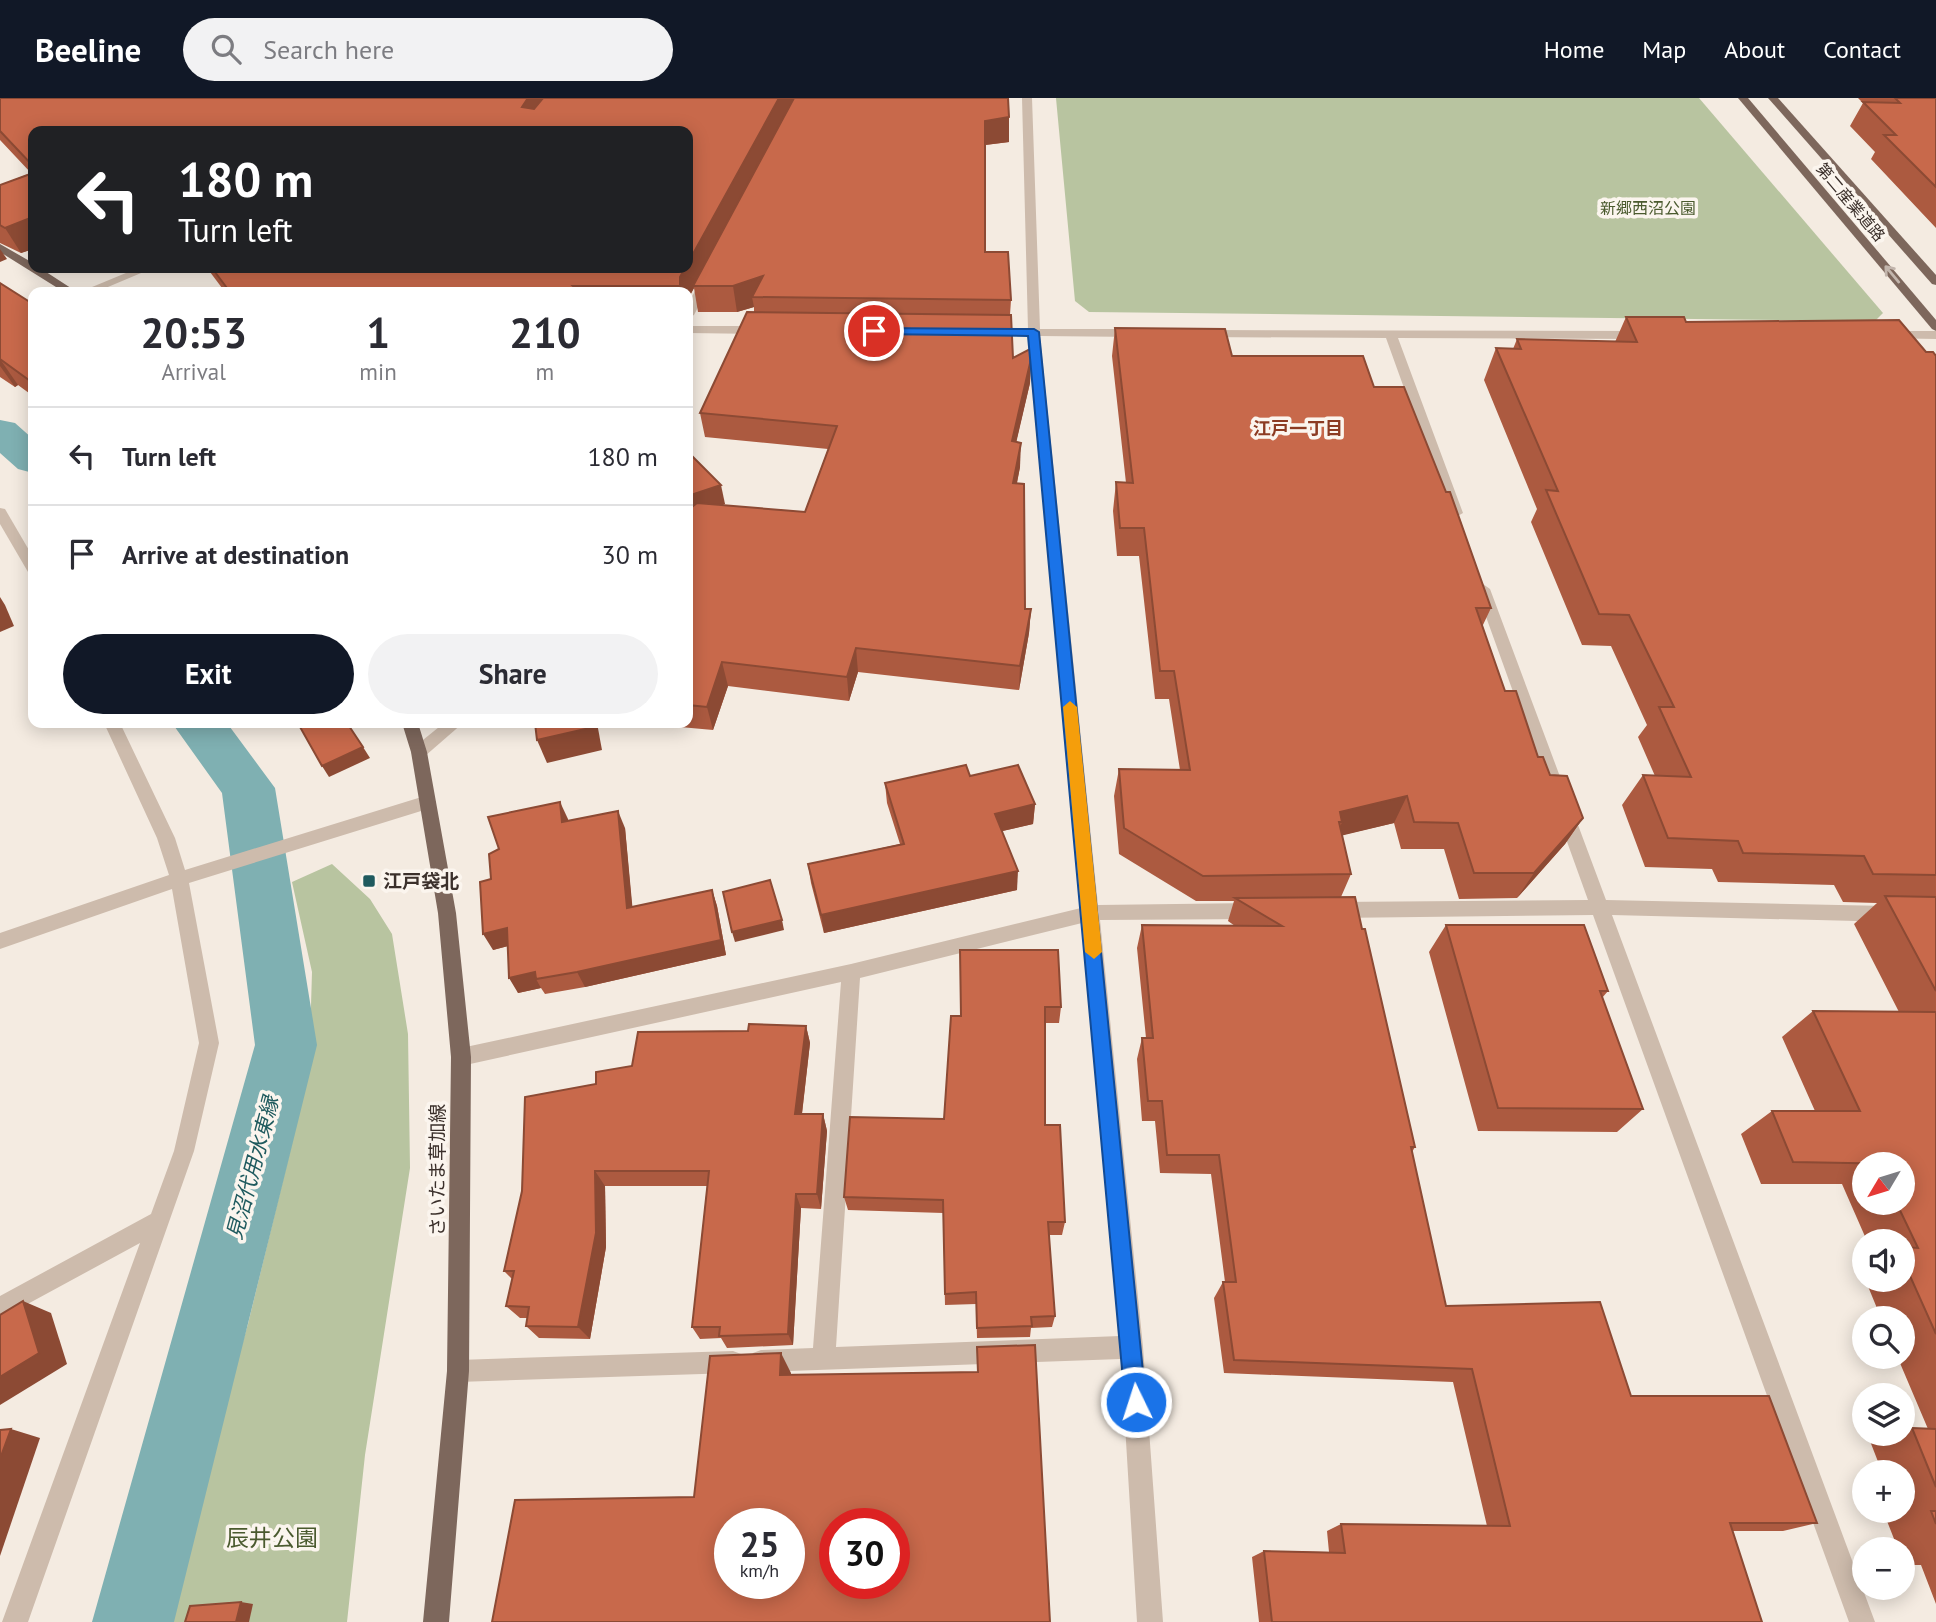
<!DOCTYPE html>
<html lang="en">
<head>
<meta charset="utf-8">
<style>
	body { margin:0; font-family:"PT Sans","Noto Sans JP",sans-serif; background:#f2f2f3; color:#2b2b33; height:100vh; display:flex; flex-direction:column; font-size:26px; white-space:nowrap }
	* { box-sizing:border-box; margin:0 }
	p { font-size:23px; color:#7c7c81 }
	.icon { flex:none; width:38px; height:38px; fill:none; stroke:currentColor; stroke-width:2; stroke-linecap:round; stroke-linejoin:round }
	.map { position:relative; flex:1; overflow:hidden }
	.drawer { position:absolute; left:28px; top:189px; width:665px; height:441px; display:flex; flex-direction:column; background:#fff; border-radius:14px; box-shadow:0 4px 18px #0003 }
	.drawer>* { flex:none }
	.top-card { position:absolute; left:28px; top:28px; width:665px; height:147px; border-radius:14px; box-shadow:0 4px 18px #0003; background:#202124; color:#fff; overflow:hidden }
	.needle { width:46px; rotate:232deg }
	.buttons { position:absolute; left:1852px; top:1054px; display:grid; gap:14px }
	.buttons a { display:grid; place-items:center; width:63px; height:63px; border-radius:50%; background:#fff; box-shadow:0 4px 18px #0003; font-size:35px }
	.speed { position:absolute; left:714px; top:1410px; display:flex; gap:14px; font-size:35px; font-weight:700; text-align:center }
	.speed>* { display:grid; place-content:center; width:91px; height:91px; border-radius:50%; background:#fff; box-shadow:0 4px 18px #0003; line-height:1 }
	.speed small { font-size:18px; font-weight:400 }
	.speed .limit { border:10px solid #d22; background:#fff; color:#111 }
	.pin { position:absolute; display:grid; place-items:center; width:60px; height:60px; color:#fff; margin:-30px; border:4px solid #fff; border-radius:50%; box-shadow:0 2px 7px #0007 }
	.me { position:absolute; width:77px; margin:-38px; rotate:356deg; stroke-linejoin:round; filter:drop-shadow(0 0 5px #0008) }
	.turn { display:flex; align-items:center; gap:24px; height:147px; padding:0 35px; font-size:32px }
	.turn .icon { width:91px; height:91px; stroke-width:2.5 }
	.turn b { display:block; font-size:49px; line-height:60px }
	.eta { display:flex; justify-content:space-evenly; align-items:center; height:119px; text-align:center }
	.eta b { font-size:42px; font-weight:700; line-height:49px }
	.button { display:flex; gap:14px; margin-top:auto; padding:14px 35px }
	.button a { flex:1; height:80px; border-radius:42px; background:#111827; color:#fff; font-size:28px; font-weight:700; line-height:80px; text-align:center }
	.button a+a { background:#f2f2f3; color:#2b2b33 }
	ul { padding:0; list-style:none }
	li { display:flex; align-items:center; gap:21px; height:98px; padding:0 35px; border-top:2px solid #e1e1e2 }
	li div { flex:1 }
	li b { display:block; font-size:26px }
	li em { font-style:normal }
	header { display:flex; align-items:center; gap:42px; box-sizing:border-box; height:98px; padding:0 35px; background:#111827; color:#fff }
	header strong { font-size:33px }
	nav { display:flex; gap:38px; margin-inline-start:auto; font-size:24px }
	.search { width:490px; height:63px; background:#f2f2f3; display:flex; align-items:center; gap:18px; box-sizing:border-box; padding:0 24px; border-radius:38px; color:#7c7c81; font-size:26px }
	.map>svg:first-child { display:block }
</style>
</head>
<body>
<header>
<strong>Beeline</strong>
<div class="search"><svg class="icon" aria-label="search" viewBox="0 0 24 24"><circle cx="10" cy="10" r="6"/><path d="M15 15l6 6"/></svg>Search here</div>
<nav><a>Home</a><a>Map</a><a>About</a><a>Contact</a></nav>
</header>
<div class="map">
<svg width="1936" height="1524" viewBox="0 0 1936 1524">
	<rect width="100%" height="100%" fill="#f4ebe1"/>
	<g fill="#b8c4a0">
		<path d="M1056 0H1699L1883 215 1875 223 1089 214 1075 203Z"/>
		<path d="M332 766 370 801 392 836 408 936 410 1070 365 1357 347 1524H161L248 1226 309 975 312 874 292 784Z"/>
	</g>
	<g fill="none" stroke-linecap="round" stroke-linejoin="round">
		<g fill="#7fb0b2" fill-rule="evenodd">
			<path d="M0 322 15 325 33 341V375L18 371 0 355Z"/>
			<path d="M172 625H227L275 690 317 947 174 1524H92L255 947 222 695Z"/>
		</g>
		<g fill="#cdbbac" fill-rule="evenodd">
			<path d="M1022 0H1032L1040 231H1138L1144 235 1138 239 1040 238 1098 807 1254 805 1260 808 1263 813 1260 818 1254 821 1100 822 1143 1249 1163 1524H1137L1121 1261 761 1274 753 1271 750 1263 753 1255 761 1252 813 1250 841 884 461 968 454 965 451 959 454 953 461 950 851 866 1081 810 1028 238H988L982 234 988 230 1028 231ZM1082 825 1120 1238 836 1249 860 880Z"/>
			<path d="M138 170H153L96 194H80Z"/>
			<path d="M703 178 713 180 694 217 688 220V206Z"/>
			<path d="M688 228H760L766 232 760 236 688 235Z"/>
			<path d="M1205 232 1642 233 1648 237 1642 241 1398 240 1463 415 1456 419 1449 415 1386 240 1201 239V233Z"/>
			<path d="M1887 233H1936V241L1883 240 1881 237Z"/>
			<path d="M0 410 5 411 33 459V476L28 474 0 426Z"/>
			<path d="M1483 486 1490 491 1606 802 1936 809V825L1612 817 1875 1524H1849L1593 817 1334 820 1328 817 1325 812 1328 807 1334 804 1588 802 1476 491Z"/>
			<path d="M104 625H120L175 740 185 772 428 697 436 704 434 709 189 785 219 945 194 1053 28 1524H2L140 1145 0 1221V1198L151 1116 174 1053 199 945 172 791 0 851V835L169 777 157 740Z"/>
			<path d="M444 625H463L425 658H413L411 654 413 650Z"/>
			<path d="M733 1253 741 1256 744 1264 741 1272 733 1275 458 1284 450 1281 447 1273 450 1265 458 1262Z"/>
		</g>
		<g fill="#7d675c" fill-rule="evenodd">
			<path d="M1738 0H1748L1936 222V233L1932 231Z"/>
			<path d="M1768 0H1778L1936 177V187L1932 186Z"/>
			<path d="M0 146 33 165V170H40L77 194H64L0 154Z"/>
			<path d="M402 625H418L427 654 456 815 471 959 469 1273 449 1524H423L447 1273 451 959 438 815 411 654Z"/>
		</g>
	</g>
	<g fill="#ac5a40" fill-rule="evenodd">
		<path d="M0 0 1009 19V44L985 47V154L1011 202 1010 217 1013 260 1031 261 1030 285 1016 344 1020 369 1017 385 1025 511H1031L1029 535 1019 592 858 574 849 603 728 588 713 632 636 625H688V354L725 406 722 407 805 414 828 351 705 339 700 315 754 214V209L737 214H698L694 190 688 201V194H225L207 170H688L33 33V151L21 155 0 145V87L31 75 0 42Z"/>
		<path d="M1858 0H1936V130L1871 61 1875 54 1850 28 1863 5Z"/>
		<path d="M0 185 33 206V298L18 287 15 289 0 279Z"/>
		<path d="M1626 219 1686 224 1926 254 1936 258V1506L1921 1467H1904L1902 1463V1451H1898L1887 1423 1900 1420 1897 1412H1902V1374H1882L1870 1343 1896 1335H1902V1333L1912 1330 1928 1331 1897 1258H1902V1220H1881L1865 1181H1902V1143H1867L1842 1086H1761L1741 1036 1772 1013H1815L1782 939 1813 913 1899 914 1854 826 1877 805 1843 804 1834 787 1718 784 1712 771 1645 769 1622 707 1643 677 1655 678 1638 639 1647 627 1611 548 1582 547 1531 424 1537 411 1484 282 1496 250 1513 251 1517 241 1615 244ZM1864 1066H1902V1104H1864Z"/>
		<path d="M1115 230 1232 258 1374 289 1491 510 1482 529 1505 593 1538 659 1550 677 1583 720 1565 746 1517 800 1459 801 1444 751H1401L1394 725 1342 737 1351 776 1341 799 1362 831 1415 1049 1412 1054 1446 1208 1631 1298 1817 1425 1783 1433H1732L1762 1524H1259L1252 1459 1264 1453 1329 1454 1327 1433 1341 1426 1487 1428 1453 1284 1224 1275 1214 1200 1223 1184H1225L1211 1076 1160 1075 1155 1023H1142L1137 961 1142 940H1146L1137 850 1142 827 1235 828 1228 823 1234 803H1196L1119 756 1114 698 1119 671 1180 672 1169 601H1155L1139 458H1117L1113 413 1116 384 1126 385 1112 258Z"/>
		<path d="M970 678 1035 706 1033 726 1002 733 1017 792 824 835 811 785 808 766 900 746 887 705 885 685Z"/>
		<path d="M568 721V723L625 730 632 809 712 792 717 808 726 857 585 889 545 896 541 890 518 895 508 848 493 852 491 781Z"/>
		<path d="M1446 827 1608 893 1602 900 1643 1011 1617 1034 1478 1033 1429 854Z"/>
		<path d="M960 852 1061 909 1059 925H1045V1027L1065 1124 1062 1137H1049L1055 1218 1052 1229 1031 1230 1030 1239 977 1240 976 1206 945 1207 943 1115 848 1112 844 1099 944 1021 961 918Z"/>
		<path d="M806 928 810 945 802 1016H823L827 1033 821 1111 801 1110 793 1247 727 1250 721 1240 700 1241 692 1229 707 1088H605L606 1149 590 1241 539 1240 526 1228 527 1220H520L506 1208 512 1181 504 1173 596 986 632 968 748 933Z"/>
		<path d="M1864 1166V1179L1859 1169Z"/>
	</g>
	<g fill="#8c4a34">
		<path d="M528 0H553L528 33 522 9Z"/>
		<path d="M779 0H795L693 188 694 190 688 201V194H681L680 188V179L685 170H688V165Z"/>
		<path d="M1009 19V44L985 47V23Z"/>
		<path d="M33 119V151L21 155 5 130Z"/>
		<path d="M0 151 7 161 0 164Z"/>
		<path d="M763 178 752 199 754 209 737 214 733 188Z"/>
		<path d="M0 261 18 287 15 289 0 268Z"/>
		<path d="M1031 261 1030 285 1011 367 1012 343Z"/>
		<path d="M1021 345 1020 369 1012 409 1013 385Z"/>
		<path d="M721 387 725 406 688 418V398Z"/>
		<path d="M0 499 5 507 14 528 0 534Z"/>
		<path d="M1031 511 1029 535 1019 592 1020 568Z"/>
		<path d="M856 550 858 574 849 603 847 579Z"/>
		<path d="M722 564 728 588 713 632 707 609Z"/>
		<path d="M593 625H597L602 652 547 665 537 642Z"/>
		<path d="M363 649 370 660 329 679 322 668Z"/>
		<path d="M1407 698 1394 725 1336 739 1342 724 1340 714Z"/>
		<path d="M560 704 568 721 570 741 562 724Z"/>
		<path d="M1035 706 1033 726 994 735 995 716Z"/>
		<path d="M618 713 625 730 634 826 627 810Z"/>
		<path d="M1583 720 1565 746 1517 800 1534 775Z"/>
		<path d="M1018 773 1017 792 824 835 821 817Z"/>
		<path d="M712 792 717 808 726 857 585 889 577 874Z"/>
		<path d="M782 822 784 832 735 844 732 834Z"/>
		<path d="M507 830 516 846 493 852 483 836Z"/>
		<path d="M535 874 536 881 541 890 518 895 509 880Z"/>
		<path d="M806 928 810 945 800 1032 795 1016Z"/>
		<path d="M823 1016 827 1033 821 1111 817 1096Z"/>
		<path d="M595 1073 605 1088 606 1149 590 1241 578 1229Z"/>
		<path d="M796 1096 801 1110 793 1247 788 1236Z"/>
		<path d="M23 1203 51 1215 67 1266 0 1307V1279Z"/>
		<path d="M781 1255 791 1275 790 1296 780 1277Z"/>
		<path d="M11 1331 40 1340 0 1458V1361Z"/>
		<path d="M241 1504 253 1506 249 1524H236Z"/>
	</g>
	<g fill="#c8694b" stroke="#8c4a34" stroke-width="2" fill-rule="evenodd">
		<path d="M0 0H528L522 9 534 11 543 0H779L688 165V33H33V68L0 33Z"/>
		<path d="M794 0H1008L1009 19 985 23V154H1008L1011 202 752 199 763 178 733 188H693Z"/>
		<path d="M1895 0H1936V89L1884 37H1896L1863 4 1900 5Z"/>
		<path d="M33 75V119L5 130 0 127V87Z"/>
		<path d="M212 170H685L680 179V188H573L580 194H230Z"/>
		<path d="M0 185 33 206V285L0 261Z"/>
		<path d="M747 214 1011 217 1013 260 1030 251 1031 261 1012 343 1021 345 1013 385 1024 386 1025 511H1031L1020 568 856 550 847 579 722 564 707 609 688 607V412L697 405 805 414 837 328 700 315Z"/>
		<path d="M1626 219H1684L1686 224 1899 222 1926 254H1933L1936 258V777L1873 776 1864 758 1743 755 1738 743 1668 740 1643 677 1691 679 1659 609H1674L1629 517 1599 516 1546 392 1558 393 1496 250 1521 251 1517 241 1637 244Z"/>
		<path d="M1115 230 1225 231 1232 258H1363L1374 289H1404L1446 394H1450L1491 510H1476L1505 593H1516L1538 659H1543L1550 677 1567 678 1583 720 1534 775H1474L1458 725 1414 724 1407 698 1340 714 1342 724H1339L1351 776 1203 778 1124 730 1119 671 1190 672 1174 573H1160L1144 430H1120L1116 384 1133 385Z"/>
		<path d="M688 354 721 387 688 398Z"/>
		<path d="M308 625H347L363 649 322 668 300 629Z"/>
		<path d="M535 625H593L594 629 537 642Z"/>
		<path d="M966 667 970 678 1018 667 1035 706 995 716 1018 773 821 817 808 766 904 746 885 685Z"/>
		<path d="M560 704 562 724 618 713 627 810 712 792 721 842 577 874 536 881 535 874 509 880 507 830 483 836 480 784 491 781 489 756 499 751 488 719Z"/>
		<path d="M770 782 782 822 732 834 723 794Z"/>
		<path d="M1885 798 1936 799V893Z"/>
		<path d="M1355 799 1362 831H1365L1415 1049H1411L1446 1208 1600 1204 1631 1298H1769L1817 1425H1730L1762 1524H1272L1264 1453 1345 1455 1341 1426 1510 1428 1472 1271 1234 1262 1223 1184H1236L1219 1057H1167L1162 1003H1148L1142 940H1153L1142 827 1282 828 1235 800Z"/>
		<path d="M1446 827H1584L1608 893H1600L1643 1011 1498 1010Z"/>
		<path d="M960 852H1058L1061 909H1045V1027H1060L1065 1124H1048L1055 1218 1031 1219 1032 1228 977 1230 976 1194 945 1196 943 1102 844 1099 850 1019 944 1021 951 918H961Z"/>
		<path d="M1813 913 1936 914V1236L1902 1160V1149L1918 1150 1896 1104H1902V1066L1793 1064 1772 1013H1860Z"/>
		<path d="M749 926 806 928 795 1016H823L817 1096H796L788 1236 719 1238 720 1229H692L709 1073H595L596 1135 578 1229 526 1228 529 1209 506 1208 514 1173H504L522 1093 525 999 596 986V974L632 968 638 934 748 933Z"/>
		<path d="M23 1203 39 1255 0 1279V1217Z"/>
		<path d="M1035 1247 1050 1524H492L515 1402 694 1399 710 1258 781 1255 780 1277 978 1274 977 1249ZM730 1426H789V1486H730ZM835 1426H894V1486H835Z"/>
		<path d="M1912 1330 1936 1331V1389Z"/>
		<path d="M11 1331 0 1361V1332Z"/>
		<path d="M1931 1413H1936V1426Z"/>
		<path d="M241 1504 236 1524H185L190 1508Z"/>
	</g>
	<defs><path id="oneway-shaft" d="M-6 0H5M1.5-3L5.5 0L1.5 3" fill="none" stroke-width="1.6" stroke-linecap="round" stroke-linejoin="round" transform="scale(1.75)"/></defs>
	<use stroke="#c2b5ac" href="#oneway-shaft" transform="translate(1892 176) rotate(-130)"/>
	<path fill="#1a73e8" stroke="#114b97" stroke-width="2" d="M870 230 1034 231 1039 234 1146 1304 1143 1312 1136 1315 1128 1312 1125 1304 1028 238 874 236 870 235Z"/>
	<path fill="#f59e0b" d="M1070 603 1077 609 1102 854 1094 861 1085 854 1063 609Z"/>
	<rect fill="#1f5a5e" stroke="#fbf5ee" stroke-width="2.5" x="362" y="776" width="14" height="14" rx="3.5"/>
	<g text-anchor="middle" stroke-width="7" stroke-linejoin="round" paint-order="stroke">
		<g font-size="16" fill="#3b302b" stroke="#fbf5ee">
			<text transform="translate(1851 104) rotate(50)" y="6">第二産業道路</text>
		</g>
		<g font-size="16" fill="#4a5a2e" stroke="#fbf5ee">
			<text x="1648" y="116">新郷西沼公園</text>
		</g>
		<g font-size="18" font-weight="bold" fill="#8c3b22" stroke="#fbf5ee">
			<text x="1298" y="337">江戸一丁目</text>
		</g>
		<g font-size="19" font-weight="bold" fill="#3b302b" stroke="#fbf5ee" text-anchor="start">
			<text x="383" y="790">江戸袋北</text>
		</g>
		<g font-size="19" fill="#3b302b" stroke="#fbf5ee">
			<text transform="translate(437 1072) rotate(-90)" y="7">さいたま草加線</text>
		</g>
		<g font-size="21" font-style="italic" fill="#1f5a5e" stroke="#fbf5ee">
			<text transform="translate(253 1070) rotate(-75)" y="7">見沼代用水東縁</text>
		</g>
		<g font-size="23" fill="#4a5a2e" stroke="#fbf5ee">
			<text x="272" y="1448">辰井公園</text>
		</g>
	</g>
</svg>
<div class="buttons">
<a><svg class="needle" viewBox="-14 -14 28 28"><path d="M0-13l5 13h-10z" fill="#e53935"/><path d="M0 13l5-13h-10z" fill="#7c7c81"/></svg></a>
<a><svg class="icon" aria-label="sound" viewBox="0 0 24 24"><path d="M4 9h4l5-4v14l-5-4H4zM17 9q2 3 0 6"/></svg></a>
<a><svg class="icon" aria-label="search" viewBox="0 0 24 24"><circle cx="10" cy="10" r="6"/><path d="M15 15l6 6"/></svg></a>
<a><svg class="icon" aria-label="layers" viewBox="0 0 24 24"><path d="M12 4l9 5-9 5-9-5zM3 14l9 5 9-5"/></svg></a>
<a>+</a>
<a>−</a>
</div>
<div class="speed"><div>25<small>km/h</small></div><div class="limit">30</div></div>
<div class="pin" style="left:874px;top:233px;background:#d93025"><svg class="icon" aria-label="arrive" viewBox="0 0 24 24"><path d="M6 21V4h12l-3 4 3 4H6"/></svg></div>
<svg class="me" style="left:1136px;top:1304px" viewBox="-20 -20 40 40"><circle r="17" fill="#1a73e8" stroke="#fff" stroke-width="3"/><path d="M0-11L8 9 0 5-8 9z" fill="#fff"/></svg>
<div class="top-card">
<div class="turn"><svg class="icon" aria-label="left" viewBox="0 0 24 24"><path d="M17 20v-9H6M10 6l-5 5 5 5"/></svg><div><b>180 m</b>Turn left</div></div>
</div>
<section class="drawer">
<div class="eta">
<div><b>20:53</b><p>Arrival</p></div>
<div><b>1</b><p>min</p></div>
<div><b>210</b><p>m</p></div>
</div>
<ul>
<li><svg class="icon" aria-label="left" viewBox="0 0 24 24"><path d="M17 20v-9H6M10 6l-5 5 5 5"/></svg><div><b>Turn left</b></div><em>180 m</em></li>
<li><svg class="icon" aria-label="arrive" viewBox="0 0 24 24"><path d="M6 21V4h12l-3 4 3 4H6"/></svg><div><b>Arrive at destination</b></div><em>30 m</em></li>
</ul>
<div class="button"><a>Exit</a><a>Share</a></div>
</section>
</div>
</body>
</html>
